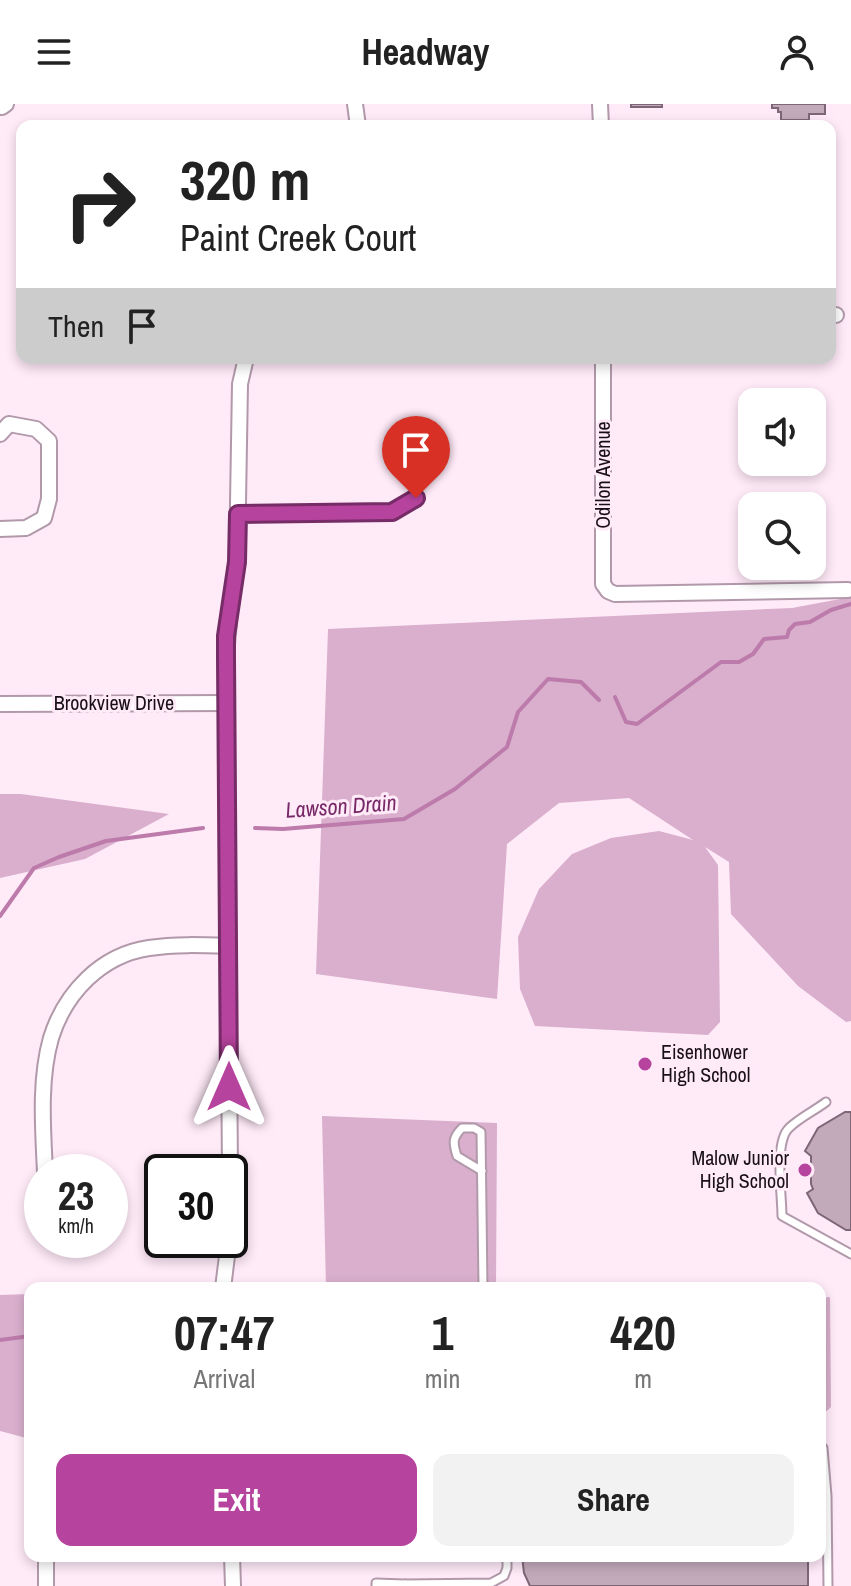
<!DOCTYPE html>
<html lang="en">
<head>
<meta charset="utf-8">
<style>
	body { margin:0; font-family:"Archivo Narrow",sans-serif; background:#f2f2f2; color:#222; height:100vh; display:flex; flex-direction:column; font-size:30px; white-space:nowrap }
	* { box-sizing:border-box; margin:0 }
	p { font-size:26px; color:#767676 }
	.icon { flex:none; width:44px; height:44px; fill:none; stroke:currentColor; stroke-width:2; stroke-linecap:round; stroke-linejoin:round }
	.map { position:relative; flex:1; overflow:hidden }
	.details { position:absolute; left:24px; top:1178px; width:802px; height:280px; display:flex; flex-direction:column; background:#fff; border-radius:16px; box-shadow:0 4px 12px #0003 }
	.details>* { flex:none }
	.banner { position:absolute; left:16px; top:16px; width:820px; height:244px; border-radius:16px; box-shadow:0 4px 12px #0003; background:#fff; color:#222; overflow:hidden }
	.controls { position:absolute; left:738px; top:284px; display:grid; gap:16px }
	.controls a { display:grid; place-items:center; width:88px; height:88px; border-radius:16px; background:#fff; box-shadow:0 4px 12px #0003; font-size:40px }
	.speed { position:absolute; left:24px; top:1050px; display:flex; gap:16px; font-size:40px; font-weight:700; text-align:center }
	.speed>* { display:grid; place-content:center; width:104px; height:104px; border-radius:50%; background:#fff; box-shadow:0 4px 12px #0003; line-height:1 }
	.speed small { font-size:20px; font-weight:400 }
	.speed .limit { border:4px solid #111; border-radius:12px; background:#fff; color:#111 }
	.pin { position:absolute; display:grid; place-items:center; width:68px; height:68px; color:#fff; margin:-82px -34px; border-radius:50% 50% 50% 0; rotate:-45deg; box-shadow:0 0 8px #0007 }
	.pin .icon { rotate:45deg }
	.me { position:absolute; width:88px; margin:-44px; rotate:0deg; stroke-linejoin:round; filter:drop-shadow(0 0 6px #0008) }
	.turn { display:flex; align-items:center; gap:28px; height:168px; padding:0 32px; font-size:36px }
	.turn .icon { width:104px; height:104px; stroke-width:2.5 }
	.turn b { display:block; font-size:56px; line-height:68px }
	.then { display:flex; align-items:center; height:76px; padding:0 32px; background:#0003; gap:16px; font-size:30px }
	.eta { display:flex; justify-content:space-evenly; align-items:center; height:136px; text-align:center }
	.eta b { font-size:48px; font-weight:700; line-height:56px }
	.button { display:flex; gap:16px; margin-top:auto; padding:16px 32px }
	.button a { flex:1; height:92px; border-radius:16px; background:#b6439d; color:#fff; font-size:32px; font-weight:700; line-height:92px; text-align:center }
	.button a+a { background:#f2f2f2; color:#222 }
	header { display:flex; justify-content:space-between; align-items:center; height:104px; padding:0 32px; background:#fff; font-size:36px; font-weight:700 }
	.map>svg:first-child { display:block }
</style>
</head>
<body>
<header><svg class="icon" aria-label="menu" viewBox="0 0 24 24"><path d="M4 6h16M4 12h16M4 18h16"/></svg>Headway<svg class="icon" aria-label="person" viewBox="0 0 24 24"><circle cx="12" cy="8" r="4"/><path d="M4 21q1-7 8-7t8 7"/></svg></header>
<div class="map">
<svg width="851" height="1482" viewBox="0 0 851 1482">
	<rect width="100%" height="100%" fill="#ffeaf8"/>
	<g fill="#d9afcd">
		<path d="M851 493V917L846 918 798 882 731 810 729 758 705 743 718 761 720 918 708 931 535 922 520 885 518 833 539 785 572 750 611 734 659 727 693 736 629 694 559 699 507 740 497 895 316 870 328 525 792 504Z"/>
		<path d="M0 690H21L169 710 85 755 0 774Z"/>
		<path d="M322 1012 497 1019 496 1184H326Z"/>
		<path d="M30 1190V1335L0 1327V1191Z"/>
		<path d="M830 1193 831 1303 820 1313V1194Z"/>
	</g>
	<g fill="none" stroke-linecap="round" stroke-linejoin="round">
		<g stroke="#bc7bab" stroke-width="4">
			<path d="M615 593 626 618 637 620 721 558H739L753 550 764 535 787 533 789 526 795 520 810 518 831 506 851 500"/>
			<path d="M255 724 283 725 404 715 455 685 507 643 518 608 548 575 581 578 599 596"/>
			<path d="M0 812 34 764 59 753 106 737 203 724"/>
			<path d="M0 1236 30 1232"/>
		</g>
	</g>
	<g fill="#c3aabb" stroke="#7d6777" stroke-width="2">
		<rect x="631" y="0" width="31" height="3"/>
		<path d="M772 0H825V10H809V16H781V8H778V4H772Z"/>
		<path d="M845 1008H851V1126H846L818 1109 807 1089 813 1085 811 1080V1052L805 1047 818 1024Z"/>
		<path d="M522 1452H642L645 1454H697V1452H808V1482H530L524 1469Z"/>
	</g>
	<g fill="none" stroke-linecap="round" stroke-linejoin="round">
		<g stroke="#b199aa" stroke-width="11">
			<g id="lane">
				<path d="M826 998C814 1007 799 1014 789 1024 774 1038 782 1091 782 1112L851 1150"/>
				<path d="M482 1067 457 1052C453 1039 452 1034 462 1024H474L481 1028 483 1184"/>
				<path d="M820 1343 823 1344 827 1392 828 1482"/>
				<path d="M376 1482V1479L405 1480"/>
				<path d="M405 1482V1480L491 1479 504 1472 507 1464V1452"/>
			</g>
		</g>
		<g stroke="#b199aa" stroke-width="18">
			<g id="street">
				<path d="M355 0 358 22"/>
				<path d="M600 0 601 22"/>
				<path d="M2 3 6 0"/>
				<path d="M830 211H836"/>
				<path d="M603 254V480L608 487 615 490 848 486"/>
				<path d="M0 330 9 320 36 325 49 337V395L44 414 26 424 0 425"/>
				<path d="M238 410 392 408 416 394"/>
				<path d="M0 600 227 599"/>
				<path d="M45 1068C43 1025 39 976 51 934 65 889 101 851 149 844 175 840 201 841 228 842"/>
				<path d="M230 1068 226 553 230 505 237 458 240 280 246 254"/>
				<path d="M223 1184 229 1136"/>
				<path d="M232 1452 233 1482"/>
				<path d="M46 1482V1452"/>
			</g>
		</g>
		<use href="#lane" stroke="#fff" stroke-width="7"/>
		<use href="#street" stroke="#fff" stroke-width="14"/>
	</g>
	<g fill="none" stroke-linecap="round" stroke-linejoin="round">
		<g stroke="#762c66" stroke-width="20">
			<path id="route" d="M229 983 226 553V532L237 458 238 410 392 408 416 394"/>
		</g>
		<use href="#route" stroke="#b6439d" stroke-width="14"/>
	</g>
	<g fill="#b6439d" stroke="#ffeaf8" stroke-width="3">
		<circle cx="645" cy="960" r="8"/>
		<circle cx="805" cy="1066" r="8"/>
	</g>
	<g text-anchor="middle" stroke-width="6" stroke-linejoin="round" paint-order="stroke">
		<g font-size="20" fill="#181016" stroke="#ffeaf8">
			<text transform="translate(603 371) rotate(-90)" y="7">Odilon Avenue</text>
			<text x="114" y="606">Brookview Drive</text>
		</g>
		<g font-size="20" fill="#181016" stroke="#ffeaf8" text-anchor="start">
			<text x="661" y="955">Eisenhower<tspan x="661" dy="23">High School</tspan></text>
			<text x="789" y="1061" text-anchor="end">Malow Junior<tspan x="789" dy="23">High School</tspan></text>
		</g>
		<g font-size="22" font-style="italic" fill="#772967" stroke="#ffeaf8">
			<text transform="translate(341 702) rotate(-4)" y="8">Lawson Drain</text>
		</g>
	</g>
</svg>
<div class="controls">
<a><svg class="icon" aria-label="sound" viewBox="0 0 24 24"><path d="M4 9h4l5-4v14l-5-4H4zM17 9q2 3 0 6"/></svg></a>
<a><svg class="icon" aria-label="search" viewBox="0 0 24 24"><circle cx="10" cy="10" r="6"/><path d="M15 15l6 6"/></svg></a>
</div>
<div class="speed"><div>23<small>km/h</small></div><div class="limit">30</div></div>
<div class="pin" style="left:416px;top:394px;background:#d93025"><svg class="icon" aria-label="arrive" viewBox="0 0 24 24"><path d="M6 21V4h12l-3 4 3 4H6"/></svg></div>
<svg class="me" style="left:229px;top:983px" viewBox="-20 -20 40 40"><path d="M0-17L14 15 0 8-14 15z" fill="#b6439d" stroke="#fff" stroke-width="4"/></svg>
<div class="banner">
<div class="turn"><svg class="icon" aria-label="right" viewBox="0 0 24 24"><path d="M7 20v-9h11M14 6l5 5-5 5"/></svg><div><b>320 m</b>Paint Creek Court</div></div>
<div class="then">Then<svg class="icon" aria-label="arrive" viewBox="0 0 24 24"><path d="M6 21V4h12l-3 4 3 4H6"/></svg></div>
</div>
<section class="details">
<div class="eta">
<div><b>07:47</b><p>Arrival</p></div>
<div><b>1</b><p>min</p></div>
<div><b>420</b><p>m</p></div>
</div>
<div class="button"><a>Exit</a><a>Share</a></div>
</section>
</div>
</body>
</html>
